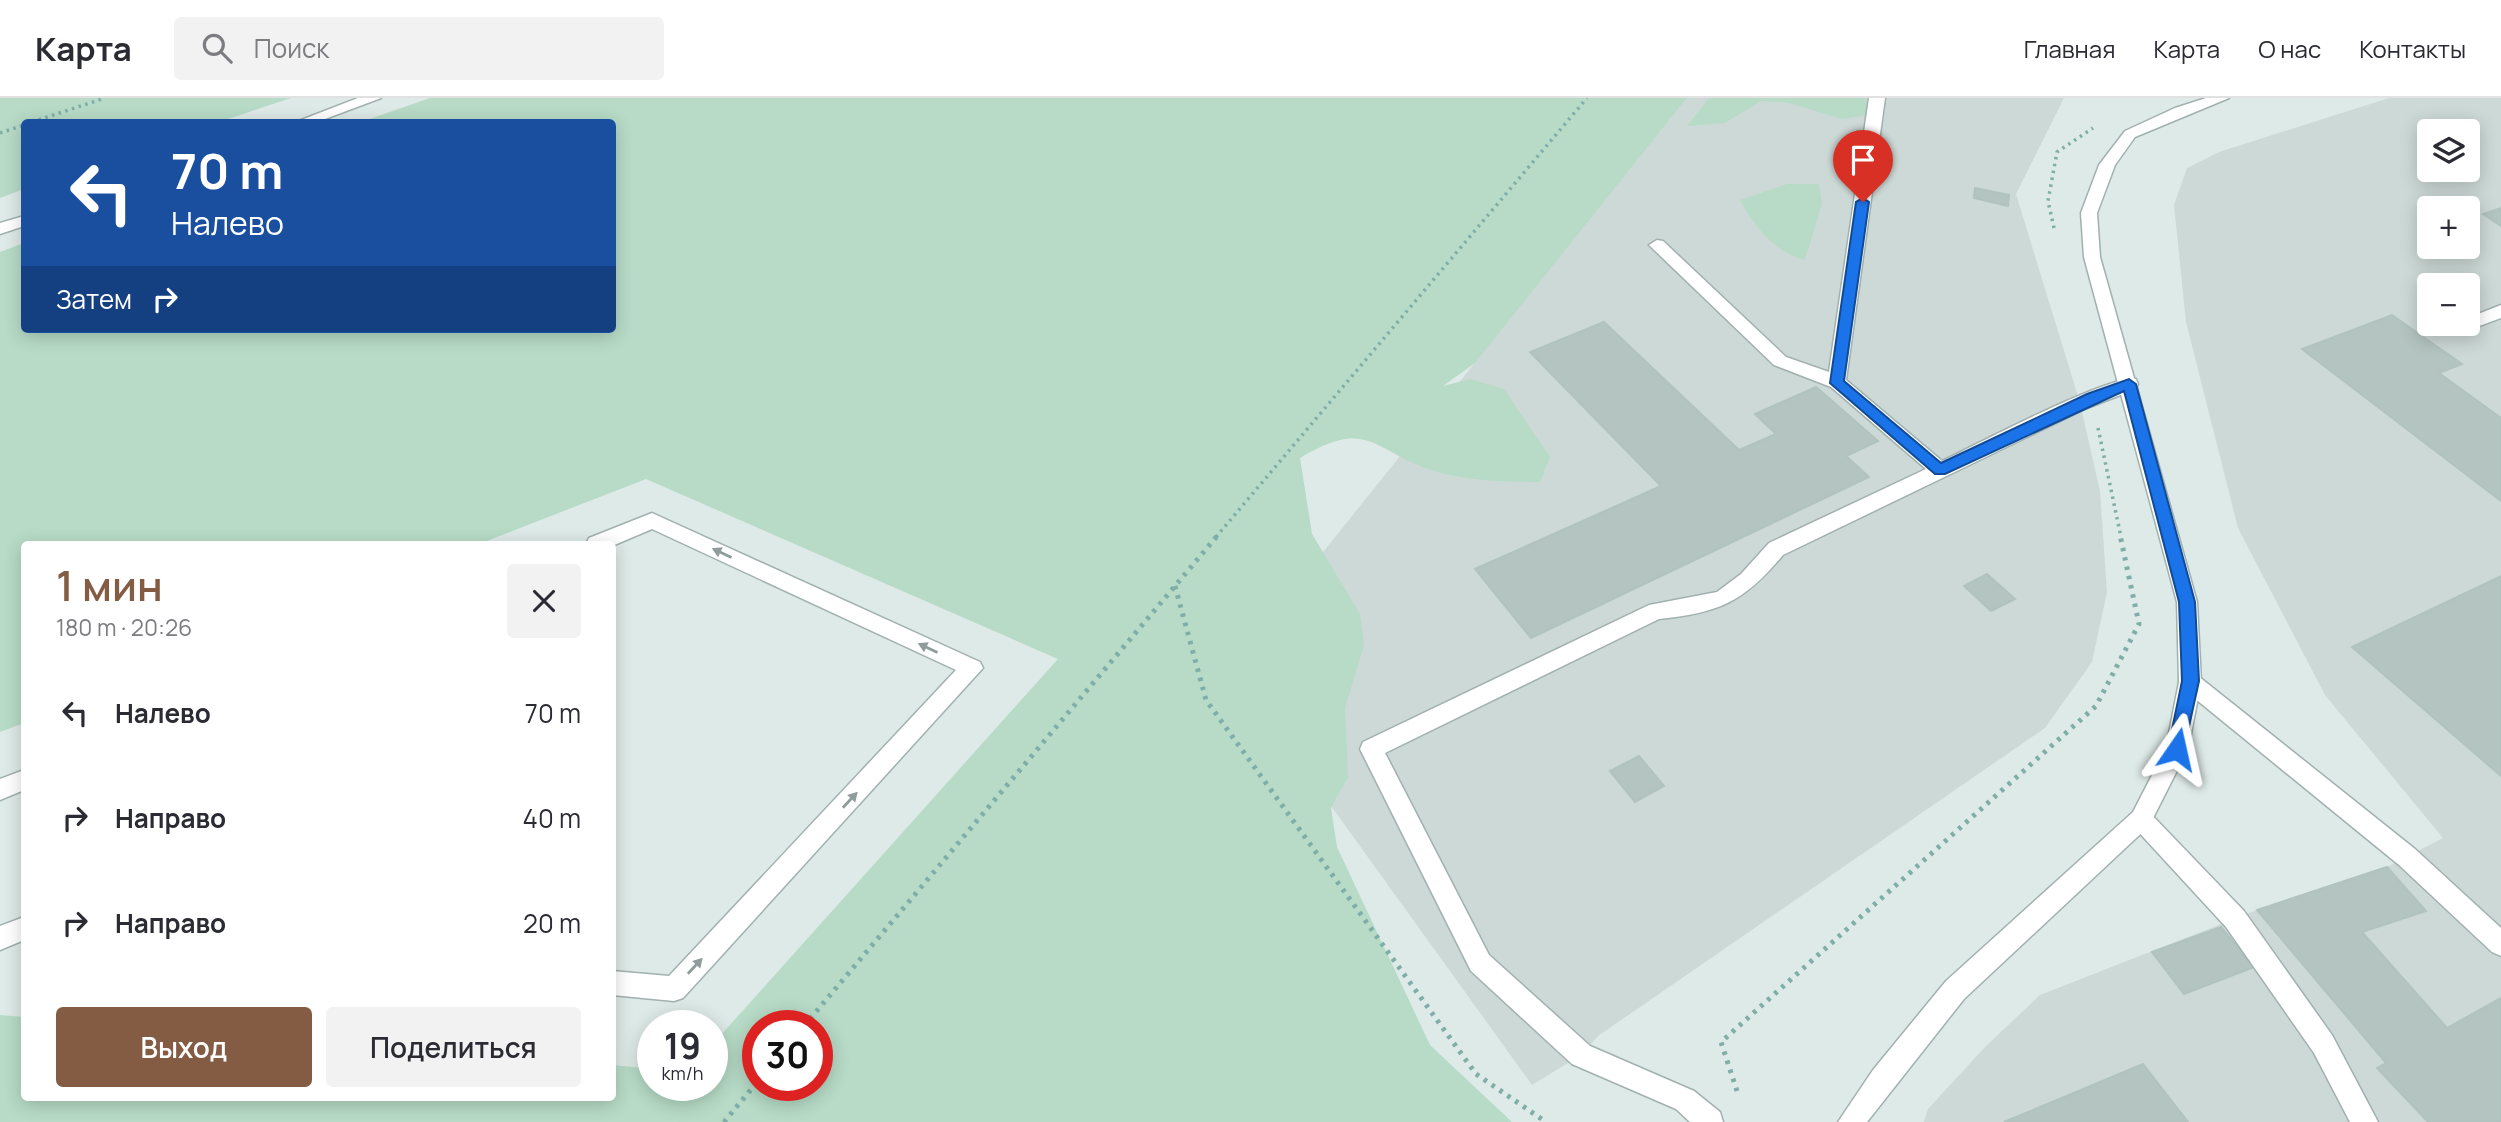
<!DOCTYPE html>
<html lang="ru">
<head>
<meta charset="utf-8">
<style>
	body { margin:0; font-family:Manrope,sans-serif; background:#f2f2f3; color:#2b2b33; height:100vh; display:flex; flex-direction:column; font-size:26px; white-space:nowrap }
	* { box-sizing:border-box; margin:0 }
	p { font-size:23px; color:#7c7c81 }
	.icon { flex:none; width:38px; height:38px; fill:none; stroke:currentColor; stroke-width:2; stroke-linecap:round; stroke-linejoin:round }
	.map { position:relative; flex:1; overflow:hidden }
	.side { position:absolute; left:21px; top:443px; width:595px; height:560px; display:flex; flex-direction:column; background:#fff; border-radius:7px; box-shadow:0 4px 18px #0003 }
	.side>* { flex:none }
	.guide { position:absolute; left:21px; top:21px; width:595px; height:214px; border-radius:7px; box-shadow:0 4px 18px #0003; background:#1a4fa0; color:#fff; overflow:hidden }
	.controls { position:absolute; left:2417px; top:21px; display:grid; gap:14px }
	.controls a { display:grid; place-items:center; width:63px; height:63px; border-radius:7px; background:#fff; box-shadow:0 4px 18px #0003; font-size:35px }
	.speed { position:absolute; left:637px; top:912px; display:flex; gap:14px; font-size:35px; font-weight:700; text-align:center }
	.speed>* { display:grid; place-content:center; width:91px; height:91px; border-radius:50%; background:#fff; box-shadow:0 4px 18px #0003; line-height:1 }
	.speed small { font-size:18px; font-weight:400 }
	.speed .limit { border:10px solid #d22; background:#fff; color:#111 }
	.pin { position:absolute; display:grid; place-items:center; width:60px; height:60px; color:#fff; margin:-72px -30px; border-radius:50% 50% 50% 0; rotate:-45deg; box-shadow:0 0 7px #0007 }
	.pin .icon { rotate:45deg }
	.me { position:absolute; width:77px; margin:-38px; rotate:11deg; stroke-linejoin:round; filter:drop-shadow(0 0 5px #0008) }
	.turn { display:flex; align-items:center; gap:24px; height:147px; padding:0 35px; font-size:32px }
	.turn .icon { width:91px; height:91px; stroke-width:2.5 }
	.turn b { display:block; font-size:49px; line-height:60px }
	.then { display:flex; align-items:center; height:66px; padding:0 35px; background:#0003; gap:14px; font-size:26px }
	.round { display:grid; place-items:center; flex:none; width:74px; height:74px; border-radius:7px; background:#f2f2f3 }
	.summary { display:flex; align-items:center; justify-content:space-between; height:119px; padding:0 35px }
	h1 { font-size:42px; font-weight:600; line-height:52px; color:#835c43 }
	.cta { display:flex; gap:14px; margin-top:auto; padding:14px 35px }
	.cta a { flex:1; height:80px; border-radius:7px; background:#835c43; color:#fff; font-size:28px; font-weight:600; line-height:80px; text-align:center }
	.cta a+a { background:#f2f2f3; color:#2b2b33 }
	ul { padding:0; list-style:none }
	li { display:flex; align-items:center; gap:21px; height:105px; padding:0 35px }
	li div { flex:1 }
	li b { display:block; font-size:26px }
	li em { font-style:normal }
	header { display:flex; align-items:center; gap:42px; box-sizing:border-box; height:98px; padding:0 35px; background:#fff; border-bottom:2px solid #e1e1e2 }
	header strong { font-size:33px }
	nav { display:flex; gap:38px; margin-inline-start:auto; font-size:24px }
	.search { width:490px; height:63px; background:#f2f2f3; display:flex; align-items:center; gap:18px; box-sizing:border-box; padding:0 24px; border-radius:7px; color:#7c7c81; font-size:26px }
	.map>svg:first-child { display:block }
</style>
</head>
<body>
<header>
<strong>Карта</strong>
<div class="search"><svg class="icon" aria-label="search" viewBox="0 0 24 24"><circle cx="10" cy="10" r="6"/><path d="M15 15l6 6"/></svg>Поиск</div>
<nav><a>Главная</a><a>Карта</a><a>О нас</a><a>Контакты</a></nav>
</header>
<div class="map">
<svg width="2501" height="1024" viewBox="0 0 2501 1024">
	<rect width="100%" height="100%" fill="#deeae7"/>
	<g fill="#cdd9d6" fill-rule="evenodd">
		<path d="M1687 0H2064L2016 96 2080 305 2100 393 2107 494 2092 564 2045 630 1598 938 1581 957 1532 987 1231 569Z"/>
		<path d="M2389 0H2501V1024H1924L1928 1011 1984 950 2040 897 2257 812 2387 769 2443 740 2325 597 2238 430 2186 224 2174 107 2187 70 2219 54ZM2429 33H2468V72H2429ZM2429 110H2468V149H2429ZM2429 187H2468V226H2429Z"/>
	</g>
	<g fill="#b7dbc7" fill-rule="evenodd">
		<path d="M0 0H291L219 24H24V91L0 100Z"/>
		<path d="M430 0H1687L1475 265 1443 288 1470 281 1504 291 1550 359 1540 384C1506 384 1467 383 1434 373 1373 354 1370 318 1300 360L1312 436 1360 516 1364 547 1345 610 1348 679 1331 710 1337 749 1430 947 1512 1024H0V917L24 919V999H612L613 967 653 971V987H712V947L1058 561 646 381 479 446H24V625L0 634V154L24 145V231H612V24H361ZM758 928H817V987H758Z"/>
		<path d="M1709 0H1866L1868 17 1842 21 1789 5 1761 3 1725 25 1687 28Z"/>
		<path d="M1787 86H1819L1822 105 1805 162C1774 154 1755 129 1740 102Z"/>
	</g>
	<g fill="#b4c4c0" stroke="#b1c3bf" stroke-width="2">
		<path d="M1975 90 2009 97 2008 108 1974 100Z"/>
		<path d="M2501 110V128L2483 116Z"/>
		<path d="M2392 217 2462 266 2439 275 2501 320V403L2302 251Z"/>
		<path d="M1604 224 1739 352 1776 336 1755 316 1816 289 1878 343 1846 358 1869 379 1531 540 1475 471 1661 388 1530 254Z"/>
		<path d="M1987 476 2015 501 1991 513 1964 488Z"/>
		<path d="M2501 478V678L2352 549Z"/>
		<path d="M1639 658 1664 688 1635 704 1610 673Z"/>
		<path d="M2387 769 2426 813 2362 834 2447 930 2501 900V1024H2428L2377 970 2386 965 2257 812Z"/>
		<path d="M2221 829 2254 869 2184 896 2152 854Z"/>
		<path d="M2143 966 2188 1024H2004Z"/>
	</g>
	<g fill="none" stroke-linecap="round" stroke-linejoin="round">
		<g stroke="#a1b1af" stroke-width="3">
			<g id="service">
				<path d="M1869 0H1885L1846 282 1942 363C1972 349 2112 275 2136 281L2138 286 2136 291 2087 310 1783 457C1744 504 1719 515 1659 521L1385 655 1489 857 1590 948 1694 993 1720 1014 1723 1024H1690L1676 1011 1572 966 1471 873 1360 651 1363 644 1649 507 1717 494 1741 476 1769 445 1926 371 1831 289 1774 267 1649 147 1657 142 1663 143 1786 259 1829 274Z"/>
				<path d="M2501 207V220L2463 234 2454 228 2468 226V220Z"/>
				<path d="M652 415 980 564 983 570 683 900 674 903 612 897V873L669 878 956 572 652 431 612 448 586 446 589 440Z"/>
				<path d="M2190 575 2198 578 2415 751 2501 830V858L2492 854 2399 767 2182 590 2179 584 2182 578Z"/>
				<path d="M24 672V692L0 702V681Z"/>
				<path d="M2141 711 2149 714 2244 813 2332 937 2378 1024H2350L2314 955 2226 829 2133 728 2129 721 2133 714Z"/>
				<path d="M24 819V842L0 852V828Z"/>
			</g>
		</g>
		<g stroke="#a1b1af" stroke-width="3">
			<path id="minor" d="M2206 0H2229L2135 39 2115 67 2097 115 2100 159 2197 504 2201 584 2188 651 2149 728 1964 901 1867 1024H1838L1873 972 1946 883 2133 714 2166 650 2179 584 2177 504 2084 159 2081 115 2099 67 2125 33 2175 10Z"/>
		</g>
		<g stroke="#a1b1af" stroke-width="3">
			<g id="tertiary">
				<path d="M358 0H381L317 24H296Z"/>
				<path d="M24 118V128L0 136V125Z"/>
			</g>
		</g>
		<g stroke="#7fada7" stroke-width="3.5" stroke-dasharray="2.5 4.5" stroke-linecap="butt">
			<path d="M32 24 105 0"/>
			<path d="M0 35 24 27"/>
			<path d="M2054 130 2048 103 2057 54 2093 30"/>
			<path d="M2098 330 2121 439"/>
			<path d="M1216 439 1587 0"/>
		</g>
		<g stroke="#7fada7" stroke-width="5" stroke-dasharray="3.5 6" stroke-linecap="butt">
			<path d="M1175 488 1206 602 1476 976 1546 1024"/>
			<path d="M804 928 1218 437"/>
			<path d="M1737 993 1721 944 2096 608 2139 526 2120 437"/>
			<path d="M724 1024 758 983"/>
		</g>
		<use href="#service" fill="#fff" fill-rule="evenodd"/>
		<use href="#minor" fill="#fff" fill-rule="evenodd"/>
		<use href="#tertiary" fill="#fff" fill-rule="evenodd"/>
	</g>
	<defs><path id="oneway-solid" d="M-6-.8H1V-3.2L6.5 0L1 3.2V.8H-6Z" transform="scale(1.75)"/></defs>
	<g fill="#909c9b">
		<use href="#oneway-solid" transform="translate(722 455) rotate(-155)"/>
		<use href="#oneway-solid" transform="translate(928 550) rotate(-155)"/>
		<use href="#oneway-solid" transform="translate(850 702) rotate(-47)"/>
		<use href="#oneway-solid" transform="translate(695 868) rotate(-47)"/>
	</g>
	<path fill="#1a73e8" stroke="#114b97" stroke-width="2" d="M1863 100 1869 104 1844 283 1941 365 2087 296 2129 281 2136 286 2195 504 2199 583 2183 656 2177 658 2168 651 2182 583 2179 504 2124 293 1945 376H1935L1830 285 1856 104Z"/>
</svg>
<div class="controls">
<a><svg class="icon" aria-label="layers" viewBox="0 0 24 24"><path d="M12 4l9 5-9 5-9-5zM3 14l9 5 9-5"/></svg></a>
<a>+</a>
<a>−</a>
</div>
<div class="speed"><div>19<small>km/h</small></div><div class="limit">30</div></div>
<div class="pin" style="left:1863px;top:104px;background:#d93025"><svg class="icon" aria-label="arrive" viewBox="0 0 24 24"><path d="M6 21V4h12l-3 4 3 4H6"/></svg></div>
<svg class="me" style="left:2177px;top:651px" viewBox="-20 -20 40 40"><path d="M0-17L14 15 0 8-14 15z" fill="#1a73e8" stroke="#fff" stroke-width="4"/></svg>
<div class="guide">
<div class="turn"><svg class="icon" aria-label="left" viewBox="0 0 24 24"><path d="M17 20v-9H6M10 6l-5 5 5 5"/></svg><div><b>70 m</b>Налево</div></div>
<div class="then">Затем<svg class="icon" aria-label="right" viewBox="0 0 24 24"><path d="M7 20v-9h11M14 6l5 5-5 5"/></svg></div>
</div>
<section class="side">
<div class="summary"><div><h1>1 мин</h1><p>180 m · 20:26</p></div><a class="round"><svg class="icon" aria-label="close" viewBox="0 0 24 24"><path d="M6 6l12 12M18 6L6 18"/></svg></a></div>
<ul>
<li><svg class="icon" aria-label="left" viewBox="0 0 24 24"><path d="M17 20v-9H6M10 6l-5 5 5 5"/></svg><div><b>Налево</b></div><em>70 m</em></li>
<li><svg class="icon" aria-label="right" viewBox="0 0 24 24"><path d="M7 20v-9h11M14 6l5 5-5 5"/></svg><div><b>Направо</b></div><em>40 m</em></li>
<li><svg class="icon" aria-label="right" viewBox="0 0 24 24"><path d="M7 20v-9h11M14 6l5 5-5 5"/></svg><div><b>Направо</b></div><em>20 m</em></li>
</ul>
<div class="cta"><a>Выход</a><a>Поделиться</a></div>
</section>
</div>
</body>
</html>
